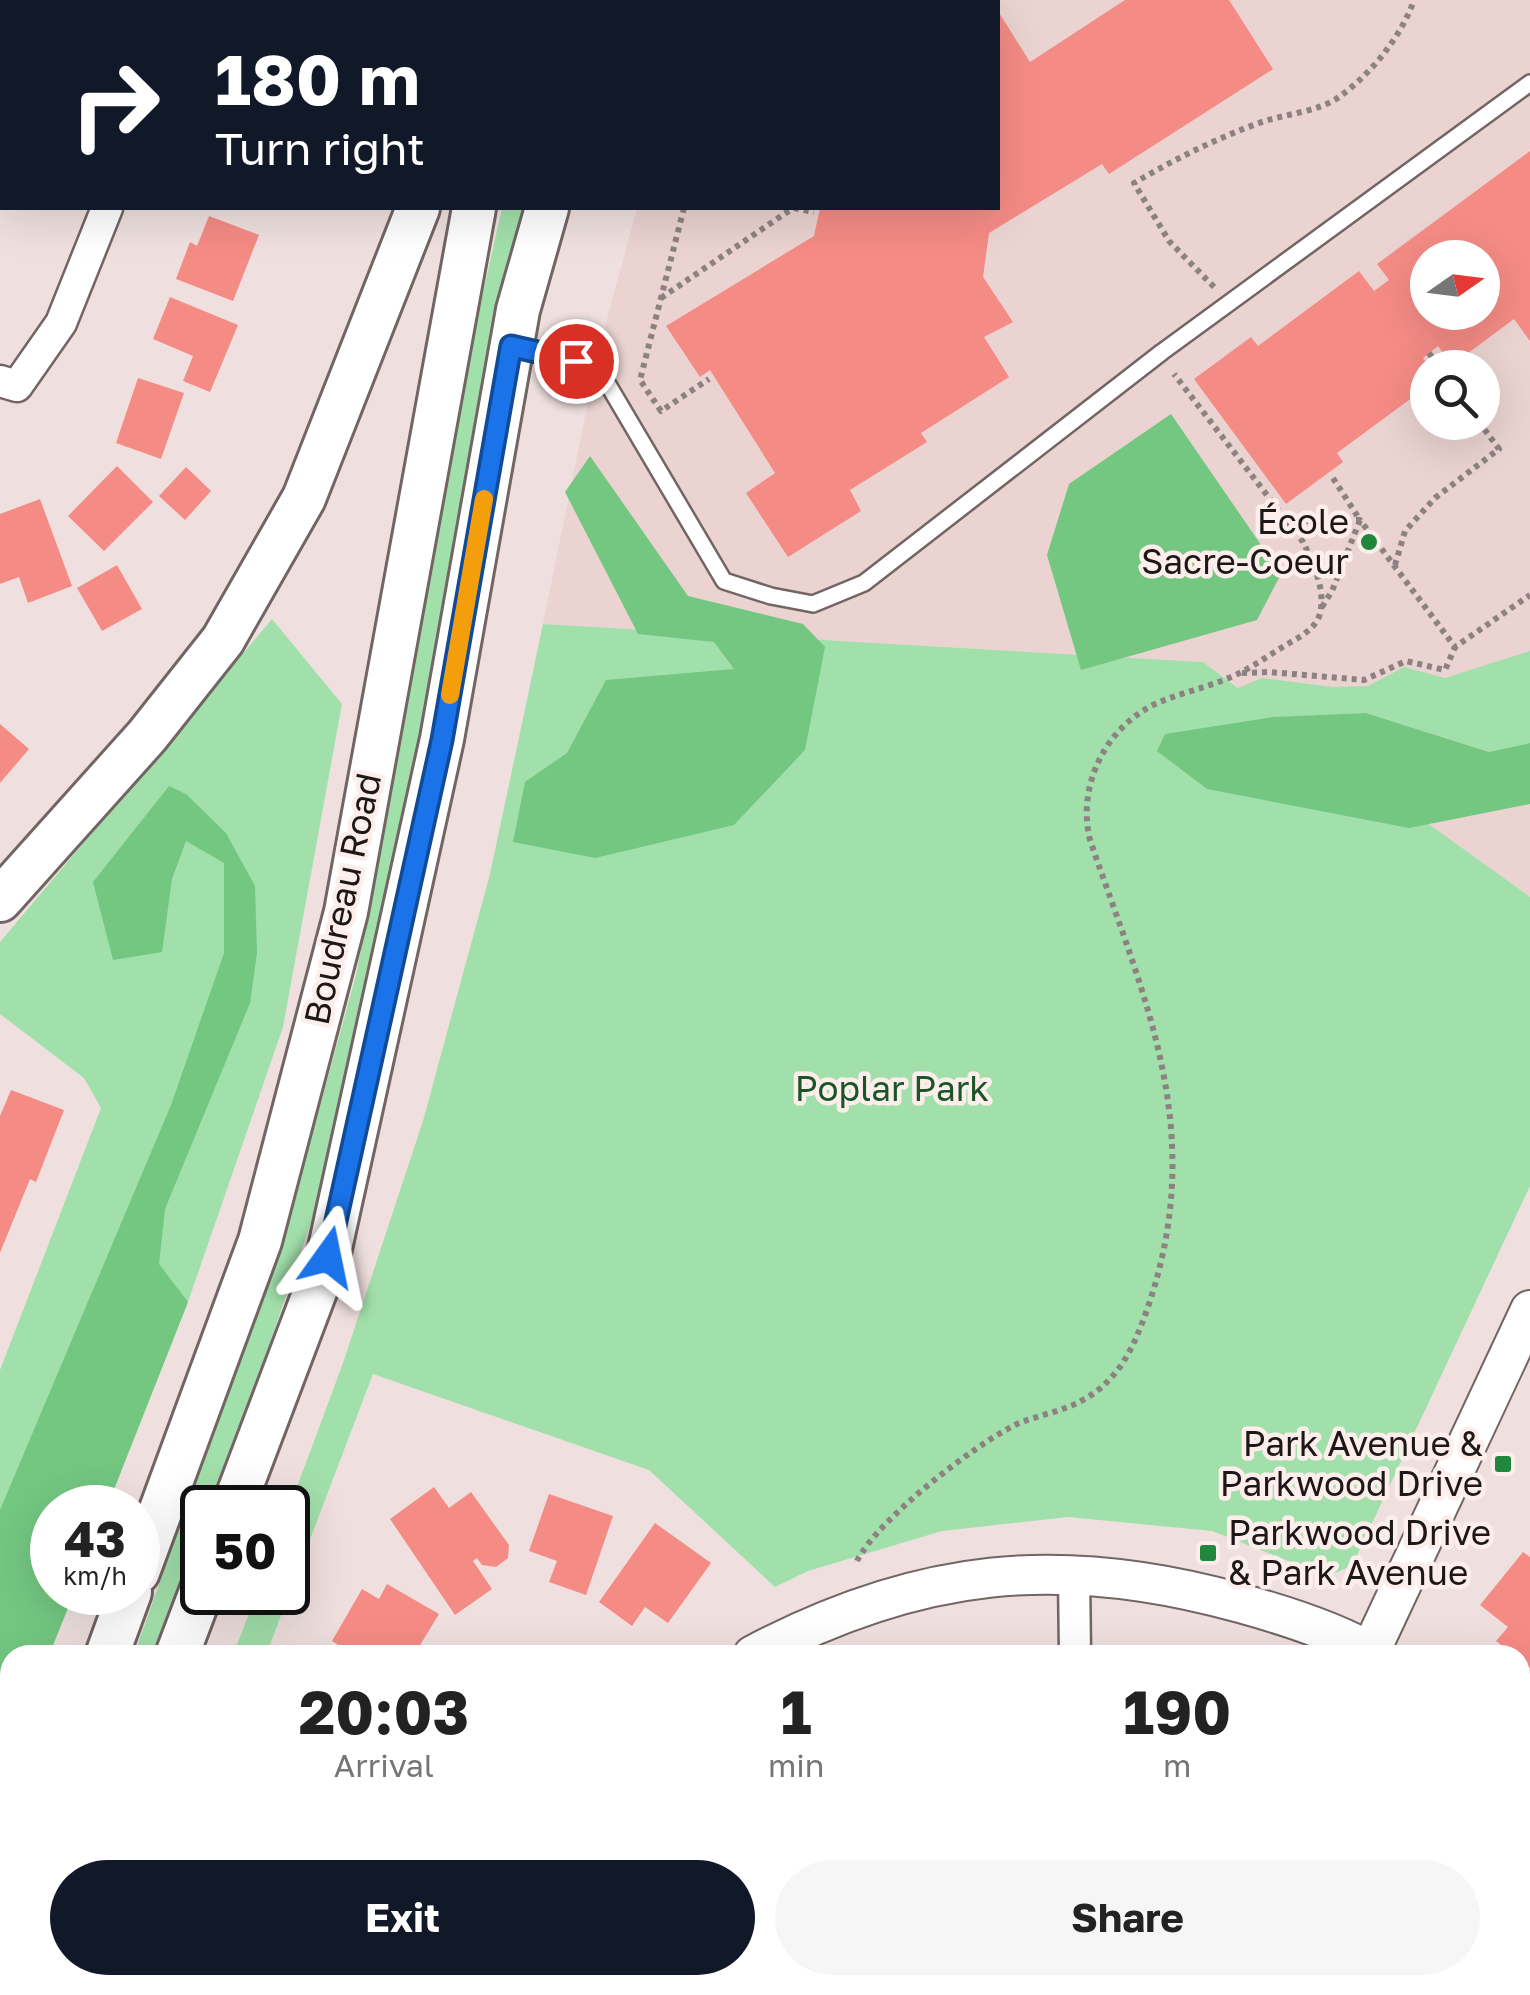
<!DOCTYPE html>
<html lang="en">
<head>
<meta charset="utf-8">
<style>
	body { margin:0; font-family:"Golos Text",sans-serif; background:#f6f6f6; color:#222; height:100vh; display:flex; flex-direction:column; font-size:38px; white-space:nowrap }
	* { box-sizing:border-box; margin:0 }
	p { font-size:32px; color:#767676 }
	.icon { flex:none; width:55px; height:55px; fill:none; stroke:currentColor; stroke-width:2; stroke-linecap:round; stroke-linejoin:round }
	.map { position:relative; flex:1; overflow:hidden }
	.sheet { position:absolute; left:0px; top:1645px; width:1530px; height:350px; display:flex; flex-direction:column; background:#fff; border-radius:30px 30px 0 0; box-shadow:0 10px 40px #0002 }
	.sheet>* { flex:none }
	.top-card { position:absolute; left:0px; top:0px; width:1000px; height:210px; box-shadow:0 10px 40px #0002; background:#111827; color:#fff; overflow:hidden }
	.needle { width:65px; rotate:76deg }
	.fabs { position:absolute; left:1410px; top:240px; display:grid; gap:20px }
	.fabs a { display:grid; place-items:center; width:90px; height:90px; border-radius:50%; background:#fff; box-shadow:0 10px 40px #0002; font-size:50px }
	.speed { position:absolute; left:30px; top:1485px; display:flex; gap:20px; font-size:50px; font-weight:700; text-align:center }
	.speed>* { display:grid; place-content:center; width:130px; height:130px; border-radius:50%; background:#fff; box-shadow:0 10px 40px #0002; line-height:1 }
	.speed small { font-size:25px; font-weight:400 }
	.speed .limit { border:5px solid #111; border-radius:15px; background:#fff; color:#111 }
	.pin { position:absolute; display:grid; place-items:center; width:85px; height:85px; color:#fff; margin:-42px; border:5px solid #fff; border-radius:50%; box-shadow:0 2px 10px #0007 }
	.me { position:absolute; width:110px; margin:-55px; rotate:12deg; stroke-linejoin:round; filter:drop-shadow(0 0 8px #0008) }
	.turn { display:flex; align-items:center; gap:35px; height:210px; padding:0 50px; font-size:45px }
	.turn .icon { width:130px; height:130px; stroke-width:2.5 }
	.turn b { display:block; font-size:70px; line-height:85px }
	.eta { display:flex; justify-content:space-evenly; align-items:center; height:170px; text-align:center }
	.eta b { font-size:60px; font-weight:700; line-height:70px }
	.cta { display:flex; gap:20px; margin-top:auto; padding:20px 50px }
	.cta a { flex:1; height:115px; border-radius:60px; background:#111827; color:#fff; font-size:40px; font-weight:700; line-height:115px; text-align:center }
	.cta a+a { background:#f6f6f6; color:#222 }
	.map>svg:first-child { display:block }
</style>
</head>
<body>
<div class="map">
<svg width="1530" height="1995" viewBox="0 0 1530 1995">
	<rect width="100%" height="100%" fill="#efe0df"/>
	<path fill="#ead3d1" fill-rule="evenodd" d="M696 0H1530V897L1203 662 543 624 598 353 637 208H998V2H695ZM1428 258H1482V312H1428ZM1428 368H1482V422H1428Z"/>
	<g fill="#a2e0ab">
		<path d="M502 208H523L513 248 475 447 412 805 336 1148 270 1343 208 1507 202 1508V1523L153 1655H134L289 1219 356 975 475 329Z"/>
		<path d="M272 619 342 704 283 1027 188 1302 107 1507 52 1508V1592L74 1593 49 1655H10V1754L0 1780V1370L101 1108 84 1078 0 1014V942Z"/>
		<path d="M543 624 1203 662 1238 688 1262 678 1333 687 1368 686 1404 667 1445 678 1530 651V743L1490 752 1366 713 1280 717 1530 897V1186L1352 1566 1327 1576 1212 1531 1068 1517 942 1531 808 1571 775 1587 649 1470 373 1374 266 1655H233L257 1593 288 1592V1511L343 1363 423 1121 490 874Z"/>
	</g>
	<g fill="#73c781">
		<path d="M1171 414 1281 574 1257 620 1081 670 1047 555 1069 484Z"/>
		<path d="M590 456 688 596 803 624 825 647 805 750 734 825 595 858 513 842 525 782 567 753 606 680 734 669 714 642 638 634 565 492Z"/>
		<path d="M1366 713 1489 752 1530 743V804L1409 828 1207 789 1157 751 1165 734 1273 717Z"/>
		<path d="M169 786 186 794 226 833 255 886 257 953 250 1003 165 1209 159 1264 188 1302 107 1507 52 1508V1592L74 1593 49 1655H10V1754L0 1780V1510L171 1105 224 953V863L186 841 172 879 162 952 113 960 93 882Z"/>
	</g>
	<g fill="#f58b85" fill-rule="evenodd">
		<path d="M1125 0H1229L1273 69 1109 174 1102 164 989 233 983 277 1013 322 984 337 1009 377 921 433 927 442 850 490 861 511 788 557 746 493 775 473 710 370 700 377 666 326 814 236 820 208H998V11L1030 62Z"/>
		<path d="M1530 151V341L1514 319 1452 365 1438 346 1423 358 1430 368 1428 386 1337 453 1343 462 1286 504 1194 379 1251 337 1258 346 1359 271 1374 291 1389 280 1377 264ZM1428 258H1482V312H1428Z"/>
		<path d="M209 216 259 235 233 301 176 279 190 242 197 246Z"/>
		<path d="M170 297 238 325 210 392 183 381 193 356 153 339Z"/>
		<path d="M138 378 184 393 161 459 116 443Z"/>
		<path d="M117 466 153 502 104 551 68 516Z"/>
		<path d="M186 467 211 491 185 520 159 496Z"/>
		<path d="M40 499 72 586 28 603 19 577 0 584V514Z"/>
		<path d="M117 565 142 609 102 631 77 588Z"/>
		<path d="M0 724 29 749 0 783Z"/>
		<path d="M11 1090 64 1110 36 1182 30 1179 0 1253V1116Z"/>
		<path d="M434 1487 449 1508 471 1492 509 1545 508 1558 496 1567 482 1565 477 1558 473 1561 492 1589 455 1615 390 1519Z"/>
		<path d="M549 1494 613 1516 586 1595 549 1582 557 1561 529 1551Z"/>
		<path d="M655 1523 711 1563 668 1623 645 1607 632 1626 599 1602Z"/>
		<path d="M1523 1552 1530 1557V1668L1520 1660V1655H1514L1496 1641 1508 1627 1480 1605Z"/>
		<path d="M387 1584 439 1614 414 1655 405 1651 403 1655H355L332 1641 362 1589 379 1599Z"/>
		<path d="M1530 1928V1982L1508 1995H1463L1455 1985H1520V1936Z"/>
		<path d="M299 1985H303L328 1995H295Z"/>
		<path d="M569 1985H633L653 1995H564Z"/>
		<path d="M852 1985H940L929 1995H861Z"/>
		<path d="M950 1985H983L954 1995Z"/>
		<path d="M1170 1985H1227L1220 1995H1163Z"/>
		<path d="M1253 1985H1292L1303 1995H1245Z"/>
	</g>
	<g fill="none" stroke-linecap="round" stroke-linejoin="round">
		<g stroke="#726564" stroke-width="20">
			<path id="service" d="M515 346 597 366 724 581 771 596 813 604 864 583 1162 352 1530 83"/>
		</g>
		<g stroke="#726564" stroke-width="35">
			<g id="minor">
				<path d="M189 2 190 0"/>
				<path d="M0 381 17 386 61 323 107 208"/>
				<path d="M1074 1574 1075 1655"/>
				<path d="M1076 1985V1995"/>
			</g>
		</g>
		<g stroke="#726564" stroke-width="42">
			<g id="tertiary">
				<path d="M1370 1652 1530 1310"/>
				<path d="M753 1655C918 1568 1060 1553 1240 1603 1280 1614 1340 1633 1375 1655"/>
				<path d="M1520 1771 1530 1782"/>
				<path d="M470 1995 474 1985"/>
			</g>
		</g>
		<g stroke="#726564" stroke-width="48">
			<g id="secondary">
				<path d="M498 2 499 0"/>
				<path d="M605 2 606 0"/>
				<path d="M0 900 147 736 223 640 304 498 418 208"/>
				<path d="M233 1508 328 1257 442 739 518 310 547 208"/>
				<path d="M138 1572 260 1241 346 912 474 208"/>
				<path d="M107 1655 130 1592"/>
				<path d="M177 1655 202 1589"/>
				<path d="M0 1944 10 1917"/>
				<path d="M49 1995 52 1985"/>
			</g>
		</g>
		<g stroke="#8c8281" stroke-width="6" stroke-dasharray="5 5" stroke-linecap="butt">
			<path d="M735 2 736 0"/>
			<path d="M684 208 640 380 661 411 709 379"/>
			<path d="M794 208 814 212"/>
			<path d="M1214 287 1169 241 1134 183C1175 159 1215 139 1259 123 1283 114 1319 112 1339 97 1371 74 1401 37 1414 0"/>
			<path d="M661 298 793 208"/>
			<path d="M1429 353 1439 368"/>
			<path d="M1286 521 1360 520 1455 647 1530 595"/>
			<path d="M1395 565 1405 531 1435 498 1499 449 1479 422"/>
			<path d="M1322 607 1332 591 1360 520 1331 475"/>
			<path d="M1242 673 1269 672 1364 680 1406 661 1445 670 1455 647"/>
			<path d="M857 1561C878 1519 974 1445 1017 1424 1038 1415 1061 1412 1081 1401 1121 1380 1135 1344 1149 1304 1207 1130 1146 1003 1090 840 1077 787 1104 730 1153 705 1176 694 1202 689 1226 679 1247 671 1266 657 1286 645 1301 636 1319 628 1321 608 1324 585 1312 561 1303 542L1174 374"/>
		</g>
		<use href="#service" stroke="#fff" stroke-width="15"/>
		<use href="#minor" stroke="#fff" stroke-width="30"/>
		<use href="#tertiary" stroke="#fff" stroke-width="38"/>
		<use href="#secondary" stroke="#fff" stroke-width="42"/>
	</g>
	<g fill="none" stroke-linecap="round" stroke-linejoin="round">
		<g stroke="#114b97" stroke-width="25">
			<path id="route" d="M328 1257 442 740 511 346 576 361"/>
		</g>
		<use href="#route" stroke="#1a73e8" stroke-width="18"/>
		<path stroke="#f59e0b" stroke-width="18" d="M450 695 484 499"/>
	</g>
	<g fill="#20873c" stroke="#fdeeec" stroke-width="4">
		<circle cx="1369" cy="542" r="10"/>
		<rect x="1493" y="1454" width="20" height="20" rx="5"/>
		<rect x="1198" y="1543" width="20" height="20" rx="5"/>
	</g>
	<g text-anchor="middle" stroke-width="9" stroke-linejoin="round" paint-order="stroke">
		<g font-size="35" fill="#1d1818" stroke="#fdeeec" text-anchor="end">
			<text x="1349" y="534">École<tspan x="1349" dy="40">Sacre-Coeur</tspan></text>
			<text x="1483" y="1456">Park Avenue &amp;<tspan x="1483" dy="40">Parkwood Drive</tspan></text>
			<text x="1228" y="1545" text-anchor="start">Parkwood Drive<tspan x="1228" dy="40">&amp; Park Avenue</tspan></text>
		</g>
		<g font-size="35" fill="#1d1818" stroke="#fdeeec">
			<text transform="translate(343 899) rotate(-78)" y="12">Boudreau Road</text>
		</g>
		<g font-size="35" fill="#195527" stroke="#fdeeec">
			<text x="892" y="1101">Poplar Park</text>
		</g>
	</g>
</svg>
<div class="fabs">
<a><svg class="needle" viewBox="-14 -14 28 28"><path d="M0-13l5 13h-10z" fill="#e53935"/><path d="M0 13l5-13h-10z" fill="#767676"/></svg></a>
<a><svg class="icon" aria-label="search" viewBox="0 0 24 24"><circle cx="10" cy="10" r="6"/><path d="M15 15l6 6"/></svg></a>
</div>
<div class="speed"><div>43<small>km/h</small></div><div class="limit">50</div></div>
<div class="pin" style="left:576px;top:361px;background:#d93025"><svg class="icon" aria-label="arrive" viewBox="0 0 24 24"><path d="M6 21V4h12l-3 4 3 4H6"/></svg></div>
<svg class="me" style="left:328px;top:1257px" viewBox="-20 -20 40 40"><path d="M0-17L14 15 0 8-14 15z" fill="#1a73e8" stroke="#fff" stroke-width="4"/></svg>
<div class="top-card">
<div class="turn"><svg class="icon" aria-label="right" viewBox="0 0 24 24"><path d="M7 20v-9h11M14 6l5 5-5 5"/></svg><div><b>180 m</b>Turn right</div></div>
</div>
<section class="sheet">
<div class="eta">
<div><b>20:03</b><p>Arrival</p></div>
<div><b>1</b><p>min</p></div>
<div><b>190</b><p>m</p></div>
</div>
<div class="cta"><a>Exit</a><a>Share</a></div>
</section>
</div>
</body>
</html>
